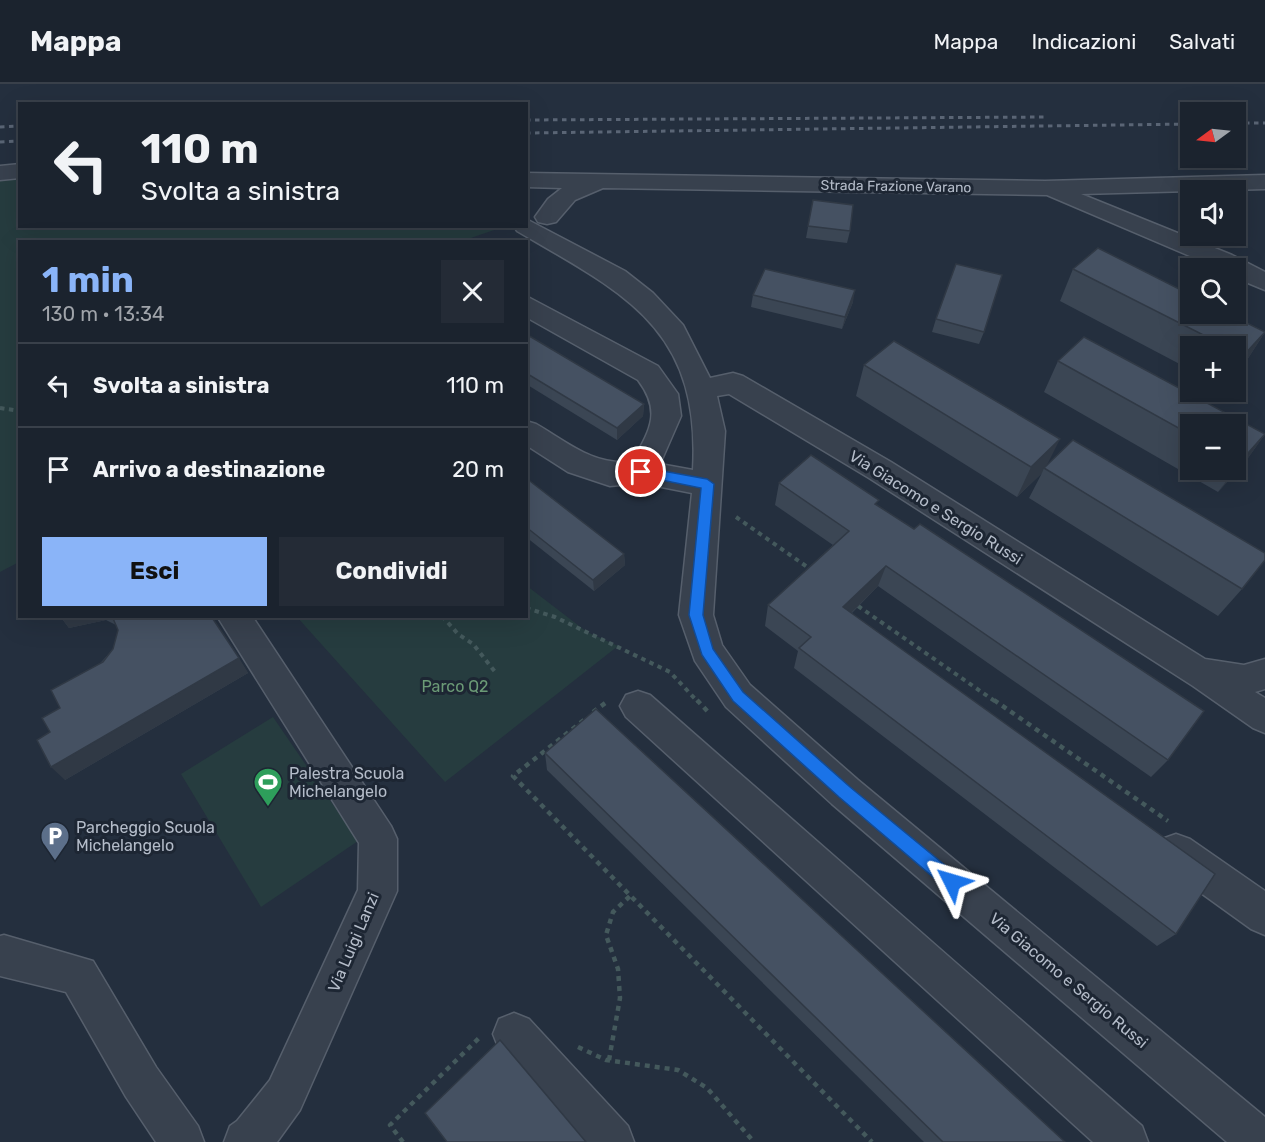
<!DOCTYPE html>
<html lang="it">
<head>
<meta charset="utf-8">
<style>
	body { margin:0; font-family:Rubik,sans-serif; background:#242b36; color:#f1f3f6; height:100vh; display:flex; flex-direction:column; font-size:22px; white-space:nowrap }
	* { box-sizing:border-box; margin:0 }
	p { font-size:20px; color:#a0a4aa }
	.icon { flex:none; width:33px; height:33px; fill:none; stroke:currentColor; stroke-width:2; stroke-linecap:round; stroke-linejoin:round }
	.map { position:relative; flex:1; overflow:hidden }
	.panel { position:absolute; left:18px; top:156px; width:510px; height:378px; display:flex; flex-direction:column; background:#1b232e; border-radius:0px; box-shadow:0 6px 24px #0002,0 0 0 2px #39404a }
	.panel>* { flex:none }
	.guide { position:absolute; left:18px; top:18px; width:510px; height:126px; border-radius:0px; box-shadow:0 6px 24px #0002,0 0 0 2px #39404a; background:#1b232e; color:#f1f3f6; overflow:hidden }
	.needle { width:39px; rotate:255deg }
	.buttons { position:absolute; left:1180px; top:18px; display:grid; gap:12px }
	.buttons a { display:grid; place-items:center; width:66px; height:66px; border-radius:0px; background:#1b232e; box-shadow:0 6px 24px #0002,0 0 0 2px #39404a; font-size:30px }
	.pin { position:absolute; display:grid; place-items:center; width:51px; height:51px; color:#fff; margin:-26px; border:3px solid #fff; border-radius:50%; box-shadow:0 2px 6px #0007 }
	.me { position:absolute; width:66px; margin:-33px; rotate:310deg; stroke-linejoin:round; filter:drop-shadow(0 0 4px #0008) }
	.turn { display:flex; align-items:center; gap:21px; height:126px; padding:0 24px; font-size:27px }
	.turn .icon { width:78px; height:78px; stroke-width:2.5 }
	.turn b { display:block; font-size:42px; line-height:51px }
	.round { display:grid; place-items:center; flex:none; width:63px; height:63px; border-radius:0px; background:#242b36 }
	.summary { display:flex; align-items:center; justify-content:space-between; height:102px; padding:0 24px }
	h1 { font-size:36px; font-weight:700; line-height:45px; color:#8ab4f8 }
	.action { display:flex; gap:12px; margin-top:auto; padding:12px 24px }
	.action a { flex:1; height:69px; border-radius:0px; background:#8ab4f8; color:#111; font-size:24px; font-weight:700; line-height:69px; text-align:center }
	.action a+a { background:#242b36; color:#f1f3f6 }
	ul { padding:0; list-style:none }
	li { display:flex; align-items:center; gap:18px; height:84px; padding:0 24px; border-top:2px solid #39404a }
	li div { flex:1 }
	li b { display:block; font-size:22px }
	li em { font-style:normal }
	header { display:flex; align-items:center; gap:36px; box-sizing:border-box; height:84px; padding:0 30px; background:#1b232e; border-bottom:2px solid #39404a }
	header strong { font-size:28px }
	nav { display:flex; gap:33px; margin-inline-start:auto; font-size:21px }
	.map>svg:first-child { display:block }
</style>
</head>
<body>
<header>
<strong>Mappa</strong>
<nav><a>Mappa</a><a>Indicazioni</a><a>Salvati</a></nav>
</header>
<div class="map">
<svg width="1265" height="1058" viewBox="0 0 1265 1058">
	<rect width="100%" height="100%" fill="#242f3e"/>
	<g fill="#263c3f">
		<path d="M0 96H19L20 142 503 143 459 158H20L19 478 0 488Z"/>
		<path d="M527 502 587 548 618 562 445 698 297 533 526 532Z"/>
		<path d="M273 633 358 757 261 823 181 690Z"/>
	</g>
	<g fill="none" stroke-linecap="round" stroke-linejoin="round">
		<g stroke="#565f6c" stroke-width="3">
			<g id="minor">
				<path d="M20 80V94L0 96V82Z"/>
				<path d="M526 89 1045 97 1265 91V105L1081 110 1232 171 1265 188V206L1236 194V184H1218L1047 111 603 104 575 116 556 138 547 140 538 138 535 133 548 115 562 104 526 103Z"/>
				<path d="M526 135 625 187 653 209 683 241 710 294 733 289 743 292 891 378 1205 575 1244 581 1265 575V605L1255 608 1265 614V649L1253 644 1193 602 869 394 729 310 717 312 725 347 713 531 722 561 750 601 858 696 1265 1033V1058H1227L832 720 726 623 695 577 679 531 692 409 641 399 610 402 568 388 526 361V337L536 340C569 359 592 381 632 378 650 346 662 328 638 296L526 233V212L658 282 678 310 681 332 660 380 693 386C701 244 625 210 517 147L514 142H526Z"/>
				<path d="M217 532H252L391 742 397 755V807L300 1026 277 1058H224L230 1042 237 1037 270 996 358 806 359 759Z"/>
				<path d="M638 607 650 611 1142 1042 1148 1058H1093L626 633 620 622 626 611Z"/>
				<path d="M1176 750 1190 755 1265 807V851L1251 845 1162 781 1157 768 1162 755Z"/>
				<path d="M4 851 93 877 156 983 198 1042 204 1058H156L126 1013 66 908 0 892V852Z"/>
				<path d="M514 929 529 935 628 1042 634 1058H582L499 965 493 950 499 935Z"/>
			</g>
		</g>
		<g stroke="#44595c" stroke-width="4" stroke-dasharray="4.5 4.5" stroke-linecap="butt">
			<path d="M0 324 20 327"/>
			<path d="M736 433 813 487"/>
			<path d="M858 522 996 618"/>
			<path d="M526 524 555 533 670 588 698 618"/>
			<path d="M442 532 458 550 473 560 496 589"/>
		</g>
		<g stroke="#44595c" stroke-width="4.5" stroke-dasharray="5 5" stroke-linecap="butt">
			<path d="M697 616 710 630"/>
			<path d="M994 616 1168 737"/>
			<path d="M593 628 608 617"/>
			<path d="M584 636 513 692 872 1058"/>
			<path d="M578 963 606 976 678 986 707 1004 754 1058"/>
			<path d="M609 976 620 914 618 885 606 851 613 828 630 812"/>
			<path d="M403 1058 390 1041 479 954"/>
		</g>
		<use href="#minor" fill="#38414e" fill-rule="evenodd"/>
		<g stroke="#5a6575" stroke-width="3" stroke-dasharray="4.5 4.5" stroke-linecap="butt">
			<path d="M526 36 1048 33"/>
			<path d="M1236 39H1265"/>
			<path d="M0 43 20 42"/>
			<path d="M526 49 1191 40"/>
			<path d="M0 58 20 57"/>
		</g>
	</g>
	<g fill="#3b4654" fill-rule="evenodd">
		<path d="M813 116 850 147 847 159 806 154Z"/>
		<path d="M1073 185 1265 248 1245 279 1236 289V262H1191V286L1060 217Z"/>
		<path d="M753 211 853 218 842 245 751 223Z"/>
		<path d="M936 235 984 248 979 260 932 248Z"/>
		<path d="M526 250 644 320 643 332 617 356 526 300Z"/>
		<path d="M1058 277 1265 350 1243 381 1218 408 1044 308ZM1191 340H1236V386H1191Z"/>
		<path d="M864 281 1047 381 1242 505 1218 532 1029 414 1042 389 1017 413 856 312Z"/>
		<path d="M526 394 624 470 625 481 594 507 526 453Z"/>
		<path d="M779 399 877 421 1168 676 1151 693 878 502 852 529 1176 850 1157 862 794 584 798 567 765 542 768 521 833 461 775 421Z"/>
		<path d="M60 532H211L248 589 65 696 50 648 60 624 113 565 118 546 116 541 106 536 69 544Z"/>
		<path d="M545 669 1065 1058H924L547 686Z"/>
	</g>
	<g fill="#303945">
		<path d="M855 206 853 218 842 245 845 233Z"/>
		<path d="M1265 248 1245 279 1236 289V283L1243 272Z"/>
		<path d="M644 320 643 332 617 356V344Z"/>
		<path d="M1265 350 1243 381 1218 408 1235 386H1236V384L1240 378Z"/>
		<path d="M1060 355 1045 385 1044 384 1042 389 1017 413 1031 383Z"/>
		<path d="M624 470 625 481 594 507 593 496Z"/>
		<path d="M886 482 878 502 837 543 843 523Z"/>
		<path d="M60 532H104L106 536 69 544Z"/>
		<path d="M239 574 248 589 65 696 51 683Z"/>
	</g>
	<g fill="#455162" stroke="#303945" stroke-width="1.5">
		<path d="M813 116 853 121 850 147 808 142Z"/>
		<path d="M1098 164 1191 211V230H1229L1265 248 1243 272 1236 268V262H1225L1073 185Z"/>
		<path d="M956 180 1002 191 984 248 936 235Z"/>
		<path d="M765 185 855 206 845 233 753 211Z"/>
		<path d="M526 250 644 320 617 344 526 289Z"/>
		<path d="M1084 253 1265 350 1240 378 1236 376V340H1191V351L1058 277Z"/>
		<path d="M894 257 1060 355 1031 383 864 281Z"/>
		<path d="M1073 356 1265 469V476L1242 505 1044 384Z"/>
		<path d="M811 371 879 416 875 420 914 445 920 440 1204 627 1168 676 886 482 843 523 1215 790 1176 850 799 564 811 553 768 521 849 447 779 399Z"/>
		<path d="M526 394 624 470 593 496 526 443Z"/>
		<path d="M112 532H211L239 574 51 683 37 656 50 648 42 634 60 624 51 606 103 578 113 565 118 546Z"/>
		<path d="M596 625 1065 1058H943L545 669Z"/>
		<path d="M500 956 586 1058H447L425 1029Z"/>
	</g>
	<path fill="#1a73e8" stroke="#114b97" stroke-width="1.5" d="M641 383 707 395 714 400 703 531 713 565 743 608 850 703 958 792 960 798 958 804 952 806 946 804 839 713 733 617 702 571 689 531 701 404 637 391 635 388Z"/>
	<defs>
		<g id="stadium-pin" transform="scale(1.5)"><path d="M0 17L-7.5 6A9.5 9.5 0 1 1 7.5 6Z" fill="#2e9e5b" stroke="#1d2633"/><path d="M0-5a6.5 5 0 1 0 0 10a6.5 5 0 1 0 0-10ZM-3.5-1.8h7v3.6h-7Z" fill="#fff"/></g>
		<g id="parking-pin" transform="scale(1.5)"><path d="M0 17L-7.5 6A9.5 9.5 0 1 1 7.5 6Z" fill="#5c6f8a" stroke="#1d2633"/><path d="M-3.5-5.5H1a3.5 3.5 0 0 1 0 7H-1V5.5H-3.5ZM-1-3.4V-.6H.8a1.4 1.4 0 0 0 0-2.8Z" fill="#fff"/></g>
	</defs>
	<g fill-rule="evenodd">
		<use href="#stadium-pin" x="268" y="698"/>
		<use href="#parking-pin" x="55" y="752"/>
	</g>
	<g text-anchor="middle" stroke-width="6" stroke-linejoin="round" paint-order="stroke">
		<g font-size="14" fill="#b4bcc9" stroke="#1d2633">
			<text transform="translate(896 102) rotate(1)" y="5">Strada Frazione Varano</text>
		</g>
		<g font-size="16" fill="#b4bcc9" stroke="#1d2633">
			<text transform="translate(936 423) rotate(32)" y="6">Via Giacomo e Sergio Russi</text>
			<text transform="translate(353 858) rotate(-67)" y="6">Via Luigi Lanzi</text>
			<text transform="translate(1069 896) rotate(40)" y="6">Via Giacomo e Sergio Russi</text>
		</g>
		<g font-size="16" fill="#6b9a76" stroke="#1d2633">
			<text x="455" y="608">Parco Q2</text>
		</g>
		<g font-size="16" fill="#b4bcc9" stroke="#1d2633" text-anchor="start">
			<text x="289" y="695">Palestra Scuola<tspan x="289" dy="18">Michelangelo</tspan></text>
			<text x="76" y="749">Parcheggio Scuola<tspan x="76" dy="18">Michelangelo</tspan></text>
		</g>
	</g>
</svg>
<div class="buttons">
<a><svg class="needle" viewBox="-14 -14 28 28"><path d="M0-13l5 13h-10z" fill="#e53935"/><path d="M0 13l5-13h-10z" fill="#a0a4aa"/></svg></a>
<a><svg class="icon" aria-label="sound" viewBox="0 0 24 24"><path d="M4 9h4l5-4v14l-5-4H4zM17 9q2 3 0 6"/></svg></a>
<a><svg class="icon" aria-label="search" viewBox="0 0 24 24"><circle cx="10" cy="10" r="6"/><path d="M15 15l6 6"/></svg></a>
<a>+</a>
<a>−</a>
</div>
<div class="pin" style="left:641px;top:388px;background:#d93025"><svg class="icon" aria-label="arrive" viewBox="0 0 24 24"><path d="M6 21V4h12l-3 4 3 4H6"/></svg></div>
<svg class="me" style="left:952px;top:798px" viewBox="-20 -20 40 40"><path d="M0-17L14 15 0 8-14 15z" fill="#1a73e8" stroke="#fff" stroke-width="4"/></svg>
<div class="guide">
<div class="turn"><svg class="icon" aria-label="left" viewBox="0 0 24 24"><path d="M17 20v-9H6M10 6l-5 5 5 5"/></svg><div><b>110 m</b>Svolta a sinistra</div></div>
</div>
<section class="panel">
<div class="summary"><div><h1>1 min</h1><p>130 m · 13:34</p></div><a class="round"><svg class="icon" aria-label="close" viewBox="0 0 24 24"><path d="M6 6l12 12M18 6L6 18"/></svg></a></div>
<ul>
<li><svg class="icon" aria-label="left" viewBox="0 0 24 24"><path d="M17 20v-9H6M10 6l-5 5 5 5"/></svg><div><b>Svolta a sinistra</b></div><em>110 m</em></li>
<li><svg class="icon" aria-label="arrive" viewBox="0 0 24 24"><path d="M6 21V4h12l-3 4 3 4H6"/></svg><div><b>Arrivo a destinazione</b></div><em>20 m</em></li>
</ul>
<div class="action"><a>Esci</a><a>Condividi</a></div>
</section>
</div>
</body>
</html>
